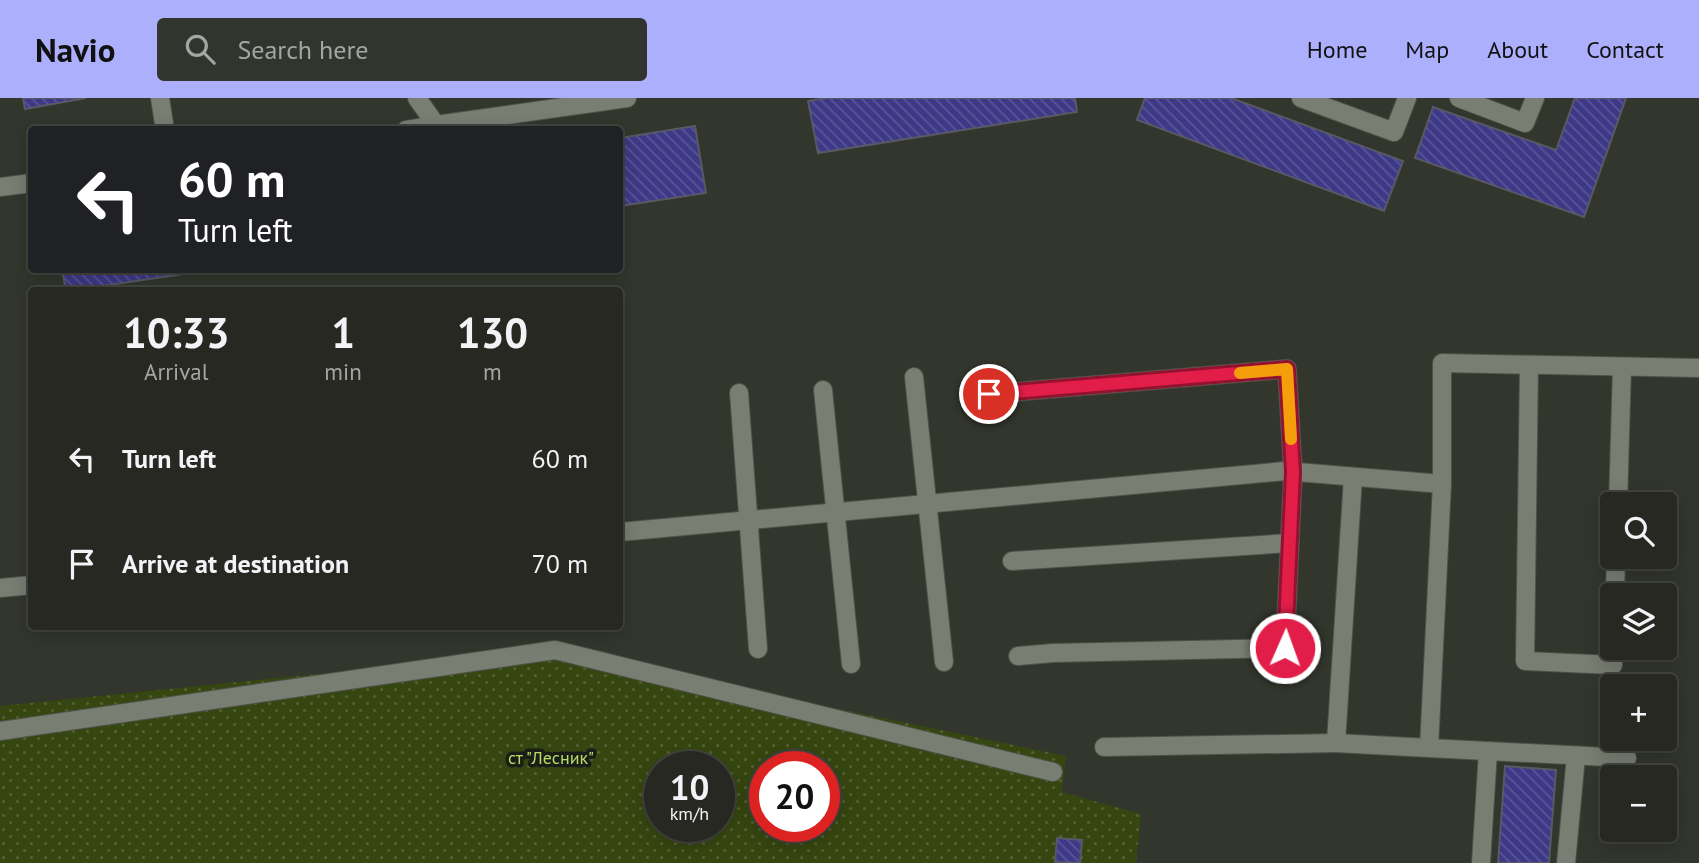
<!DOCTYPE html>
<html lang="en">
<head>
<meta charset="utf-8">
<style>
	body { margin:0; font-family:"PT Sans",sans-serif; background:#32342e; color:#f1f3f6; height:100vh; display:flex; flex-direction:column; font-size:26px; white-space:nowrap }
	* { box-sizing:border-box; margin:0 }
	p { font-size:23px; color:#a4a6a5 }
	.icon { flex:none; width:38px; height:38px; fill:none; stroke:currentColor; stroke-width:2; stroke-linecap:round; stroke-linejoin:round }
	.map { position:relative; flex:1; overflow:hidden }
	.drawer { position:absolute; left:28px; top:189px; width:595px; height:343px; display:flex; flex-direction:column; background:#262821; border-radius:7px; box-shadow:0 4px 18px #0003,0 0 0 2px #42443f }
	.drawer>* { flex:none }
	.guide { position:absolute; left:28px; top:28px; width:595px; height:147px; border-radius:7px; box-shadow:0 4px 18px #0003,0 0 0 2px #42443f; background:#202124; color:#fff; overflow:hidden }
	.controls { position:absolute; left:1600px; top:394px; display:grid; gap:14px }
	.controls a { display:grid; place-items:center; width:77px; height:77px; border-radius:7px; background:#262821; box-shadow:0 4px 18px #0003,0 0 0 2px #42443f; font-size:35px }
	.speed { position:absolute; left:644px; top:653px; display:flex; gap:14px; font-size:35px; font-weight:700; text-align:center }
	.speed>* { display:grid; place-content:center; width:91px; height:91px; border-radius:50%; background:#262821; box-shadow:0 4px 18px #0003,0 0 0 2px #42443f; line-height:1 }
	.speed small { font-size:18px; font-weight:400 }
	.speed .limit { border:10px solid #d22; background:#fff; color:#111 }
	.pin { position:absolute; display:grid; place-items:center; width:60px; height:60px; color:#fff; margin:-30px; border:4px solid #fff; border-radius:50%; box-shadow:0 2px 7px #0007 }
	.me { position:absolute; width:77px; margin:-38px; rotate:2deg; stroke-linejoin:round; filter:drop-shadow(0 0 5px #0008) }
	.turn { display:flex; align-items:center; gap:24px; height:147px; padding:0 35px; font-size:32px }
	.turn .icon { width:91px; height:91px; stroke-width:2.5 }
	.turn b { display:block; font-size:49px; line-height:60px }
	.eta { display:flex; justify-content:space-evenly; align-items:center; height:119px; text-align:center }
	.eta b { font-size:42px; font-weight:600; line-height:49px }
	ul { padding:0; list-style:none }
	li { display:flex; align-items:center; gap:21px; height:105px; padding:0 35px }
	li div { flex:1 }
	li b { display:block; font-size:26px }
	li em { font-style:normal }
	header { display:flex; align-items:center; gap:42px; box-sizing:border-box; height:98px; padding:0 35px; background:#acaffb; color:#111 }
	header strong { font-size:33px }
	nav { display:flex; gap:38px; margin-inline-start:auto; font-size:24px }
	.search { width:490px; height:63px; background:#32342e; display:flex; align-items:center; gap:18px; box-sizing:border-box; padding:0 24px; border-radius:7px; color:#a4a6a5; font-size:26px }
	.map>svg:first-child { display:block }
</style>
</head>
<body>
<header>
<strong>Navio</strong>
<div class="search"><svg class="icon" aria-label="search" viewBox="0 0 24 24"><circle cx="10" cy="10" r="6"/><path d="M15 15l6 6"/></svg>Search here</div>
<nav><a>Home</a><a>Map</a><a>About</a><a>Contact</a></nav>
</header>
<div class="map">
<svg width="1699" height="765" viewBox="0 0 1699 765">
	<defs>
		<pattern id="grass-dots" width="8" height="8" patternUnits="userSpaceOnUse" patternTransform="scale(1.75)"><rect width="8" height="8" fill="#364610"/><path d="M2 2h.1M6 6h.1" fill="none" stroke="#526032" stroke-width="1.8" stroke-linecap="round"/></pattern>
		<pattern id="building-back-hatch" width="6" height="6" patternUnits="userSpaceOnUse" patternTransform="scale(1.75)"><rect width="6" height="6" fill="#3e3987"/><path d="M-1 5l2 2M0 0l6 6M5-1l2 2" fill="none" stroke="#595597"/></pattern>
	</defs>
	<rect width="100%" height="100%" fill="#32362c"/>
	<path fill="url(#grass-dots)" fill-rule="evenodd" d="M555 552 1066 658 1062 694 1141 716 1136 765H0V608ZM660 668H719V728H660ZM765 668H824V728H765Z"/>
	<g fill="url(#building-back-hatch)" stroke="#585964" stroke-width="2">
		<path d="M23 0H86L25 11Z"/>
		<path d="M826 0H1075L1077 14 818 55 808 3Z"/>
		<path d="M1145 0H1231L1403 63 1384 113 1137 22Z"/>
		<path d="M1575 0H1626L1584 119 1415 60 1433 9 1556 52Z"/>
		<path d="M695 28 706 95 620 108V40Z"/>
		<path d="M62 172H211L75 192H66Z"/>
		<path d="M1505 668 1556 672 1549 765H1498Z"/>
		<path d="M1057 740 1082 742 1080 765 1055 764Z"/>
	</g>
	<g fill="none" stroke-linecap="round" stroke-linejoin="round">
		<g stroke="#4f524a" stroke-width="20">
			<g id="minor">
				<path d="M160 0 165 32"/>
				<path d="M417 0 436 27 627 0"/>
				<path d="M1301 0 1394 34 1407 0"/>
				<path d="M1459 0 1525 25 1535 0"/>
				<path d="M406 32 436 27"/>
				<path d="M0 89 32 85"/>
				<path d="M1529 267 1525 563 1613 567 1614 550"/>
				<path d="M914 279 944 564"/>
				<path d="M823 292 851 566"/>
				<path d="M739 295 758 551"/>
				<path d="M989 296 1287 271 1293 374 1285 550 1053 555 1018 558"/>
				<path d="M1353 379 1336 645 1429 650"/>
				<path d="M1442 386 1429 650 1627 660"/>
				<path d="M1618 406 1622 269"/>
				<path d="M620 434 1285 373 1442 386V265L1699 270"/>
				<path d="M1012 463 1290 445"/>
				<path d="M0 490 32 487"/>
				<path d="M1615 497 1616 458"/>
				<path d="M0 633 555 552 1053 674"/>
				<path d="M1104 649 1336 645"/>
				<path d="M1481 765 1488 653"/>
				<path d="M1566 765 1576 658"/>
			</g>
		</g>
		<use href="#minor" stroke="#797e73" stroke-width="18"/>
	</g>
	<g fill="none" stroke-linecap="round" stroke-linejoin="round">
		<g stroke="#92132f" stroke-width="18">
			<path id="route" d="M989 296 1287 271 1293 374 1285 550"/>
		</g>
		<use href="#route" stroke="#e11d48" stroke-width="12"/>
		<path stroke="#f59e0b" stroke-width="12" d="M1240 275 1287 271 1291 341"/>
	</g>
	<g text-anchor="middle" stroke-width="7" stroke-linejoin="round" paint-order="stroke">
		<g font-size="18" fill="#b7dd63" stroke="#1b1d18">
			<text x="551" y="666">ст "Лесник"</text>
		</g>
	</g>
</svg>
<div class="controls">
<a><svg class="icon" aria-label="search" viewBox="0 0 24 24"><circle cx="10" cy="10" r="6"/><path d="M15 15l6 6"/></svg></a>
<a><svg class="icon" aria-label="layers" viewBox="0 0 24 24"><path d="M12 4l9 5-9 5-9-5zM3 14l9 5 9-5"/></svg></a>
<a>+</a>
<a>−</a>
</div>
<div class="speed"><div>10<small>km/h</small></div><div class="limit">20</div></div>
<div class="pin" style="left:989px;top:296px;background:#d93025"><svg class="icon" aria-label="arrive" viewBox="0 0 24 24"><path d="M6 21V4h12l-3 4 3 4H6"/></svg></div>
<svg class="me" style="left:1285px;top:550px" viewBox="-20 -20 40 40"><circle r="17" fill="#e11d48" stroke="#fff" stroke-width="3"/><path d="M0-11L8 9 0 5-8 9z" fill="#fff"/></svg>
<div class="guide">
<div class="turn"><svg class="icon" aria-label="left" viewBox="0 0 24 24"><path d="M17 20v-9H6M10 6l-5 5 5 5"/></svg><div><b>60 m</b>Turn left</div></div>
</div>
<section class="drawer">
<div class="eta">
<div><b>10:33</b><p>Arrival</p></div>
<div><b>1</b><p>min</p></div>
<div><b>130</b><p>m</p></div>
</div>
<ul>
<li><svg class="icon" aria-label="left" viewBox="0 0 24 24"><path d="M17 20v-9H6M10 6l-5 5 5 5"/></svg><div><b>Turn left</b></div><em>60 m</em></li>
<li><svg class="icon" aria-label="arrive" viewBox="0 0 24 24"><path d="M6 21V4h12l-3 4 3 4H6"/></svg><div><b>Arrive at destination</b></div><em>70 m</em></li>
</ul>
</section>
</div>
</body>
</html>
